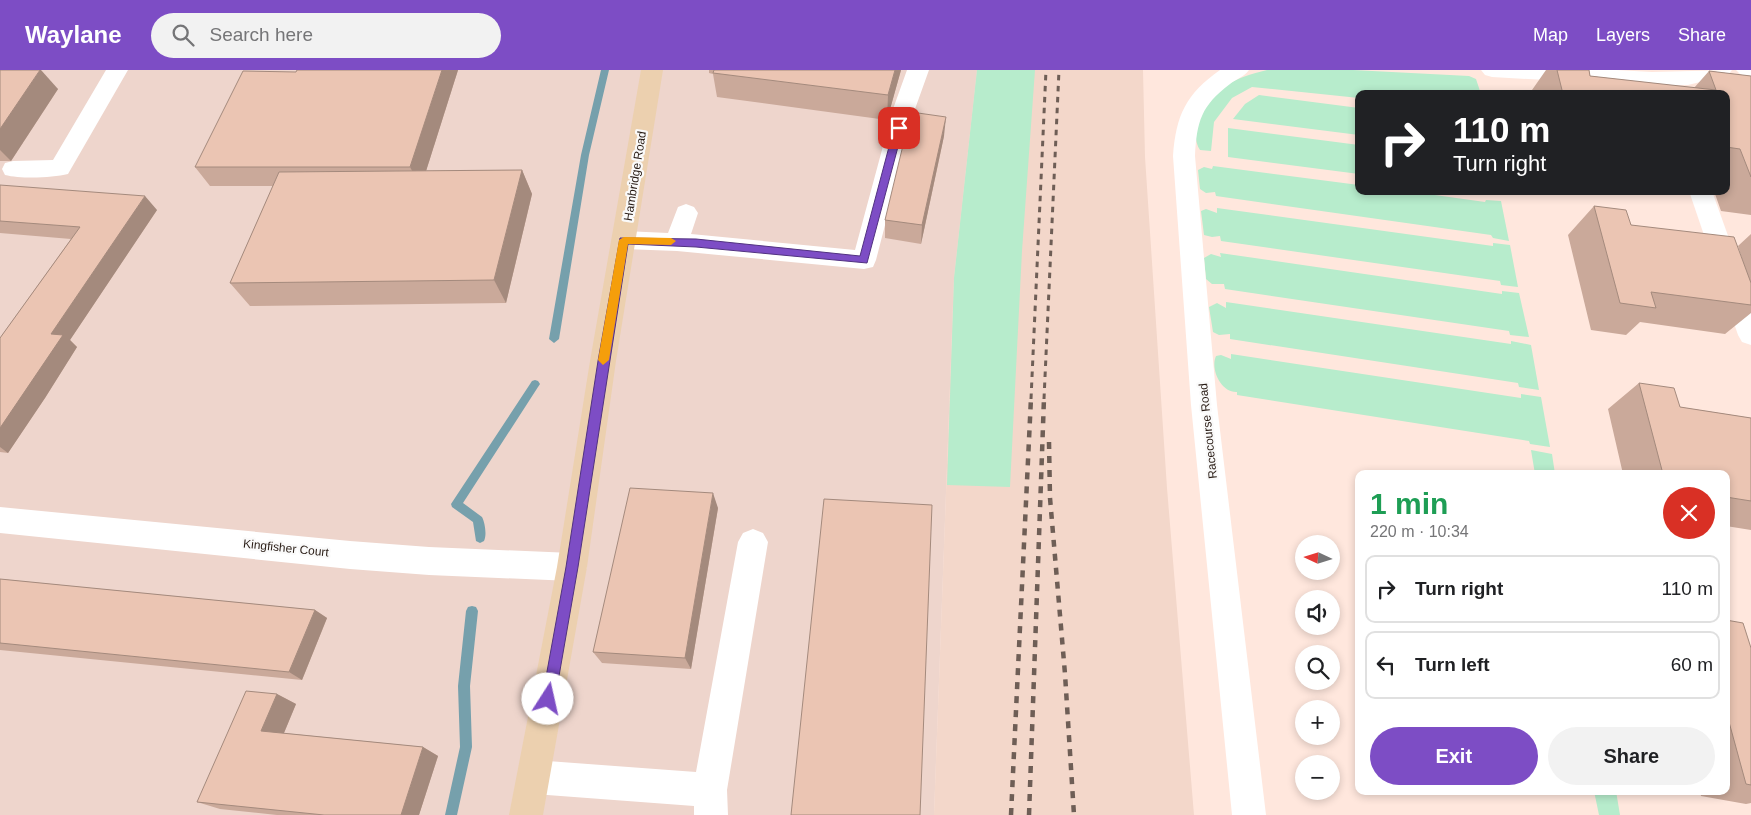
<!DOCTYPE html>
<html lang="en">
<head>
<meta charset="utf-8">
<style>
	body { margin:0; font-family:Helvetica,sans-serif; background:#f2f2f2; color:#202124; height:100vh; display:flex; flex-direction:column; font-size:19px; white-space:nowrap }
	* { box-sizing:border-box; margin:0 }
	p { font-size:16px; color:#757577 }
	.icon { flex:none; width:28px; height:28px; fill:none; stroke:currentColor; stroke-width:2; stroke-linecap:round; stroke-linejoin:round }
	.map { position:relative; flex:1; overflow:hidden }
	.sheet { position:absolute; left:1355px; top:400px; width:375px; height:325px; display:flex; flex-direction:column; background:#fff; border-radius:10px; box-shadow:0 2px 8px #0003 }
	.sheet>* { flex:none }
	.top-card { position:absolute; left:1355px; top:20px; width:375px; height:105px; border-radius:10px; box-shadow:0 2px 8px #0003; background:#202124; color:#fff; overflow:hidden }
	.needle { width:32px; rotate:274deg }
	.fabs { position:absolute; left:1295px; top:465px; display:grid; gap:10px }
	.fabs a { display:grid; place-items:center; width:45px; height:45px; border-radius:50%; background:#fff; box-shadow:0 2px 8px #0003; font-size:25px }
	.pin { position:absolute; display:grid; place-items:center; width:42px; height:42px; color:#fff; margin:-21px; border-radius:10px; box-shadow:0 2px 8px #0006 }
	.me { position:absolute; width:55px; margin:-28px; rotate:10deg; stroke-linejoin:round; filter:drop-shadow(0 0 4px #0008) }
	.turn { display:flex; align-items:center; gap:18px; height:105px; padding:0 15px; font-size:22px }
	.turn .icon { width:65px; height:65px; stroke-width:2.5 }
	.turn b { display:block; font-size:35px; line-height:42px }
	.round { display:grid; place-items:center; flex:none; width:52px; height:52px; border-radius:26px; background:#f2f2f2 }
	.head { display:flex; align-items:center; justify-content:space-between; height:85px; padding:0 15px }
	h1 { font-size:30px; font-weight:800; line-height:38px; color:#1e9e55 }
	.action { display:flex; gap:10px; margin-top:auto; padding:10px 15px }
	.action a { flex:1; height:58px; border-radius:30px; background:#7d4dc5; color:#fff; font-size:20px; font-weight:800; line-height:58px; text-align:center }
	.action a+a { background:#f2f2f2; color:#202124 }
	ul { padding:0; list-style:none }
	li { display:flex; align-items:center; gap:15px; height:68px; margin:0 10px 8px; padding:0 5px; border:2px solid #e0e0e0; border-radius:10px }
	li div { flex:1 }
	li b { display:block; font-size:19px }
	li em { font-style:normal }
	header { display:flex; align-items:center; gap:30px; box-sizing:border-box; height:70px; padding:0 25px; background:#7d4dc5; color:#fff }
	header strong { font-size:24px }
	nav { display:flex; gap:28px; margin-inline-start:auto; font-size:18px }
	.search { width:350px; height:45px; background:#f2f2f2; display:flex; align-items:center; gap:12px; box-sizing:border-box; padding:0 18px; border-radius:28px; color:#757577; font-size:19px }
	.map>svg:first-child { display:block }
</style>
</head>
<body>
<header>
<strong>Waylane</strong>
<div class="search"><svg class="icon" aria-label="search" viewBox="0 0 24 24"><circle cx="10" cy="10" r="6"/><path d="M15 15l6 6"/></svg>Search here</div>
<nav><a>Map</a><a>Layers</a><a>Share</a></nav>
</header>
<div class="map">
<svg width="1751" height="745" viewBox="0 0 1751 745">
	<rect width="100%" height="100%" fill="#ffe7dd"/>
	<path fill="#f3d7ca" d="M977 0H1143L1145 87 1167 418 1194 745H934L954 208Z"/>
	<path fill="#eed5cc" d="M0 0H977L954 208 934 745H0Z"/>
	<g fill="#b7eccc">
		<path d="M977 0H1035L1022 181 1010 417 947 415 954 208Z"/>
		<path d="M1267 0H1353L1469 6 1476 9 1481 24H1359V28L1252 17 1232 28 1214 52 1211 81 1200 80C1187 60 1207 31 1223 18 1235 8 1252 4 1267 0Z"/>
		<path d="M1259 25 1359 38V65L1233 49 1245 34Z"/>
		<path d="M1228 58 1359 75V104L1228 87Z"/>
		<path d="M1213 96 1359 115V121H1406L1485 132 1486 130 1501 131 1509 171 1493 168 1491 165 1216 126 1215 122 1206 123 1200 119 1198 100 1204 97 1212 99Z"/>
		<path d="M1217 138 1493 176V173L1510 175 1518 217 1501 215 1500 211 1221 171 1220 166 1212 167 1204 165 1201 141 1206 139 1217 143Z"/>
		<path d="M1220 183 1502 224V221L1519 223 1529 267 1510 265 1509 261 1225 219 1224 214H1212L1206 209 1204 188 1211 184 1221 187Z"/>
		<path d="M1226 232 1511 274V271L1531 275 1539 320 1519 317 1518 313 1230 269V264L1219 265 1213 262 1209 237 1217 233 1226 238Z"/>
		<path d="M1231 284 1521 328V324L1541 327 1550 377 1530 374 1529 371 1237 325V322C1221 323 1210 299 1216 286L1221 285 1231 289Z"/>
		<path d="M1531 380 1552 384 1555 404H1535Z"/>
		<path d="M1594 721H1616L1620 745H1599Z"/>
	</g>
	<g fill="none" stroke-linecap="round" stroke-linejoin="round">
		<g fill="#76a0ac" fill-rule="evenodd">
			<path d="M601 0H609L589 85 559 269 554 273 549 269 581 85Z"/>
			<path d="M535 310 538 311 540 314 538 317 463 433 482 447C485 453 487 465 484 471L480 473 476 471 473 452 452 437 451 434 532 311Z"/>
			<path d="M472 536 476 537 478 541 470 616 472 677 457 745H445L460 677 458 616 466 541 468 537Z"/>
		</g>
		<g fill="#fff" fill-rule="evenodd">
			<path d="M106 0H128L68 104C52 108 21 109 5 105L2 99 5 93 13 91 53 90Z"/>
			<path d="M907 0H929L915 39 876 190 873 197 864 199 677 181 624 179 616 176 612 170 616 164 624 161 668 163 678 137 686 134 694 137 698 143 691 164 855 180 893 39Z"/>
			<path d="M1220 0H1249C1244 7 1236 9 1230 14 1201 36 1197 51 1195 86L1217 335 1266 745H1232L1191 335 1173 86C1176 45 1186 24 1220 0Z"/>
			<path d="M1481 0H1616L1652 2 1732 0 1728 5 1688 15 1652 16 1492 7 1485 5Z"/>
			<path d="M1736 0H1751V10L1744 8Z"/>
			<path d="M1689 121H1712L1751 230V275L1742 272 1738 265Z"/>
			<path d="M0 437 350 471 429 477 572 483 582 487 587 497 582 507 572 511 429 505 350 499 0 463Z"/>
			<path d="M753 459 763 463 768 472 727 720 728 745H694V736L534 724 522 719 517 707 522 695 534 690 696 702 738 472 743 463Z"/>
		</g>
		<path fill="#ecd0af" fill-rule="evenodd" d="M641 0H663L616 291 587 497 543 745H509L557 497 590 291Z"/>
		<g stroke="#6e5e56" stroke-width="3" stroke-dasharray="5.5 5.5" stroke-linecap="butt">
			<path d="M1031 329 1046 0"/>
			<path d="M1044 329 1059 0"/>
		</g>
		<g stroke="#6e5e56" stroke-width="4.5" stroke-dasharray="7 7" stroke-linecap="butt">
			<path d="M1049 372 1050 428 1065 604 1074 745"/>
			<path d="M1011 745 1031 328"/>
			<path d="M1029 745 1044 328"/>
		</g>
	</g>
	<g fill="#caa99a">
		<path d="M0 0 58 19 11 91H0Z"/>
		<path d="M458 0 426 101 522 100 532 124 506 233 250 236 230 213 273 116H210L195 97 296 2Z"/>
		<path d="M709 0H901L887 50 717 27 713 4 709 3Z"/>
		<path d="M1546 0H1589L1590 6 1694 18 1709 1 1751 6V145L1721 141 1714 121H1726V24H1532V20Z"/>
		<path d="M944 66 921 174 885 168V150Z"/>
		<path d="M0 115 157 140 70 270 77 277 45 328 8 383 0 382V268L71 169 0 163Z"/>
		<path d="M1594 136 1631 155 1743 192 1738 176 1751 164V243L1725 264 1640 252 1626 265 1591 260 1568 165Z"/>
		<path d="M1639 313 1680 337 1751 348V460L1726 456V404H1623L1608 339Z"/>
		<path d="M718 438 691 599 602 593 593 582Z"/>
		<path d="M0 509 315 540 327 548 302 610 0 580Z"/>
		<path d="M1726 550 1751 578V733L1746 734 1701 726 1700 721H1726Z"/>
		<path d="M277 624 296 634 284 663 423 677 438 686 419 745H277L220 739 197 732Z"/>
	</g>
	<g fill="#a48a7d">
		<path d="M40 0H41L58 19 11 91 0 80V59Z"/>
		<path d="M442 0H458L421 117 410 97Z"/>
		<path d="M895 0H901L887 50 888 25Z"/>
		<path d="M946 47 944 66 921 174 922 155Z"/>
		<path d="M522 100 532 124 506 233 494 210Z"/>
		<path d="M145 126 157 140 70 270 77 277 45 328 8 383 0 377V358L51 264Z"/>
		<path d="M713 423 718 438 691 599 685 588Z"/>
		<path d="M315 540 327 548 302 610 289 602Z"/>
		<path d="M277 624 296 634 281 670 261 661Z"/>
		<path d="M423 677 438 686 419 745H401Z"/>
	</g>
	<g fill="#ebc5b3" stroke="#a48a7d">
		<path d="M0 0H40L0 59Z"/>
		<path d="M297 0H442L410 97H195L243 1 296 2Z"/>
		<path d="M714 0H895L888 25 713 3Z"/>
		<path d="M1557 0H1589L1590 6 1716 20 1709 1 1751 6V107L1740 79 1726 77V24H1563Z"/>
		<path d="M911 42 946 47 922 155 885 150Z"/>
		<path d="M522 100 494 210 230 213 279 102Z"/>
		<path d="M0 115 145 126 51 264 63 265 0 358V268L80 157 0 151Z"/>
		<path d="M1594 136 1626 140 1631 155 1734 167 1751 213V235L1651 222 1656 238 1620 233Z"/>
		<path d="M1639 313 1674 318 1680 337 1751 348V431L1726 427V404H1663Z"/>
		<path d="M630 418 713 423 685 588 593 582Z"/>
		<path d="M824 429 932 435 920 745H791Z"/>
		<path d="M0 509 315 540 289 602 0 573Z"/>
		<path d="M1726 550 1743 553 1751 578V715L1746 714 1726 641Z"/>
		<path d="M246 621 277 624 261 661 423 677 401 745H324L197 732Z"/>
	</g>
	<path fill="#7d4dc5" stroke="#513280" d="M899 55 903 58 867 193 696 177 628 174 578 497 555 629 553 634 548 635 544 634 542 629 566 497 598 291 620 168 696 169 860 186 894 58Z"/>
	<path fill="#f59e0b" d="M624 167 671 168 676 171 671 175 628 174 609 290 603 295 598 290 619 170Z"/>
	<g text-anchor="middle" stroke-width="4.5" stroke-linejoin="round" paint-order="stroke">
		<g font-size="12" fill="#291c15" stroke="#fafafa">
			<text transform="translate(635 106) rotate(-81)" y="4">Hambridge Road</text>
			<text transform="translate(1208 361) rotate(-96)" y="4">Racecourse Road</text>
			<text transform="translate(286 478) rotate(6)" y="4">Kingfisher Court</text>
		</g>
	</g>
</svg>
<div class="fabs">
<a><svg class="needle" viewBox="-14 -14 28 28"><path d="M0-13l5 13h-10z" fill="#e53935"/><path d="M0 13l5-13h-10z" fill="#757577"/></svg></a>
<a><svg class="icon" aria-label="sound" viewBox="0 0 24 24"><path d="M4 9h4l5-4v14l-5-4H4zM17 9q2 3 0 6"/></svg></a>
<a><svg class="icon" aria-label="search" viewBox="0 0 24 24"><circle cx="10" cy="10" r="6"/><path d="M15 15l6 6"/></svg></a>
<a>+</a>
<a>−</a>
</div>
<div class="pin" style="left:899px;top:58px;background:#d93025"><svg class="icon" aria-label="arrive" viewBox="0 0 24 24"><path d="M6 21V4h12l-3 4 3 4H6"/></svg></div>
<svg class="me" style="left:548px;top:629px" viewBox="-20 -20 40 40"><circle r="19" fill="#fff"/><path d="M0-13L10 11 0 6-10 11z" fill="#7d4dc5"/></svg>
<div class="top-card">
<div class="turn"><svg class="icon" aria-label="right" viewBox="0 0 24 24"><path d="M7 20v-9h11M14 6l5 5-5 5"/></svg><div><b>110 m</b>Turn right</div></div>
</div>
<section class="sheet">
<div class="head"><div><h1>1 min</h1><p>220 m · 10:34</p></div><a class="round" style="background:#d93025;color:#fff"><svg class="icon" aria-label="close" viewBox="0 0 24 24"><path d="M6 6l12 12M18 6L6 18"/></svg></a></div>
<ul>
<li><svg class="icon" aria-label="right" viewBox="0 0 24 24"><path d="M7 20v-9h11M14 6l5 5-5 5"/></svg><div><b>Turn right</b></div><em>110 m</em></li>
<li><svg class="icon" aria-label="left" viewBox="0 0 24 24"><path d="M17 20v-9H6M10 6l-5 5 5 5"/></svg><div><b>Turn left</b></div><em>60 m</em></li>
</ul>
<div class="action"><a>Exit</a><a>Share</a></div>
</section>
</div>
</body>
</html>
